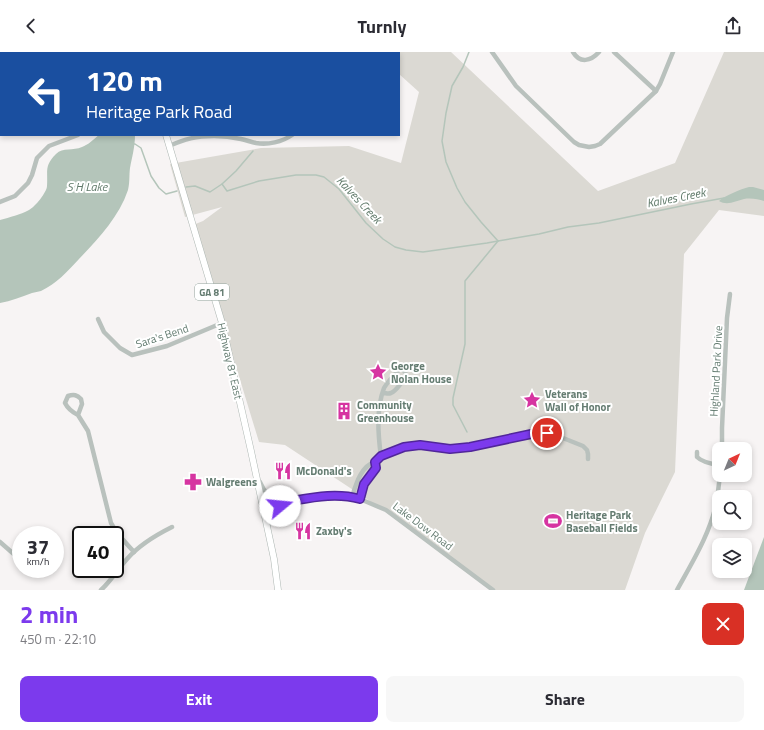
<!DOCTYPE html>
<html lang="en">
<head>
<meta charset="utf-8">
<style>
	body { margin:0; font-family:"Titillium Web",sans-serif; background:#f7f7f7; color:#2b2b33; height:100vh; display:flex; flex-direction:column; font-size:15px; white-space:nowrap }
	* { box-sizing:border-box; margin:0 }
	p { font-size:13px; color:#7c7c81 }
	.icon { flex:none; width:22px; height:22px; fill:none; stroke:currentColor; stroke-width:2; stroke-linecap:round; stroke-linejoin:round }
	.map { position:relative; height:538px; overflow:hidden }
	.details { display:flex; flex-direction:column; background:#fff; flex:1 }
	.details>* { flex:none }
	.hud { position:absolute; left:0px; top:0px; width:400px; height:84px; box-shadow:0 2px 6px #0003; background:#1a4fa0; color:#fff; overflow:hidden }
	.needle { width:26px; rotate:43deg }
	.fabs { position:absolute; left:712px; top:390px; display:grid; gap:8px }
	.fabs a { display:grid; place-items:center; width:40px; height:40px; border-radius:8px; background:#fff; box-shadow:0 2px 6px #0003; font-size:20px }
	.speed { position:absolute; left:12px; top:474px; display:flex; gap:8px; font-size:20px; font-weight:700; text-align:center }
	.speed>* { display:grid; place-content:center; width:52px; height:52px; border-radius:50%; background:#fff; box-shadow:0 2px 6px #0003; line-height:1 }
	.speed small { font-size:10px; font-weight:400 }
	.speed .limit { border:2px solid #111; border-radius:6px; background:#fff; color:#111 }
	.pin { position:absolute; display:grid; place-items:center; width:34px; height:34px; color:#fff; margin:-17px; border:2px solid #fff; border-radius:50%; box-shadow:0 1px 4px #0007 }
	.me { position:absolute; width:44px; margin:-22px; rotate:73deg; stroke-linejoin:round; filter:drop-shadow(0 0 3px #0008) }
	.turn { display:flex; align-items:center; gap:14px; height:84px; padding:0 20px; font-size:18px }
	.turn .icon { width:52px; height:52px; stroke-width:2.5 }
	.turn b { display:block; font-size:28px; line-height:34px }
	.round { display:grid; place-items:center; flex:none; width:42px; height:42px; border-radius:8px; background:#f7f7f7 }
	.summary { display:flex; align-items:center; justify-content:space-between; height:68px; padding:0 20px }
	h1 { font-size:24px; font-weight:700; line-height:30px; color:#7c3aed }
	.cta { display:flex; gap:8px; margin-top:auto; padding:8px 20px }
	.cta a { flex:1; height:46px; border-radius:8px; background:#7c3aed; color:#fff; font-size:16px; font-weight:700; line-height:46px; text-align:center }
	.cta a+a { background:#f7f7f7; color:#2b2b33 }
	header { display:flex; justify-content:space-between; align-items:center; height:52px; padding:0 20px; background:#fff; font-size:18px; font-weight:700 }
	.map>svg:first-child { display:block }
</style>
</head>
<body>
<header><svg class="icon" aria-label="back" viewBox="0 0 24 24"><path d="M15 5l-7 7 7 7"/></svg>Turnly<svg class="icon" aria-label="share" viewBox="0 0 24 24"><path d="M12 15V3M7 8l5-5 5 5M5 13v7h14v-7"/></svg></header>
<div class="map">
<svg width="764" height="538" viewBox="0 0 764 538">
	<rect width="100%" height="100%" fill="#f7f4f4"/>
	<path fill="#dbd9d3" d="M399 0H451L598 139 675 111 724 0H764V164L719 158 684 202 675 420 645 481 625 538H494L426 486 285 393 259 390 193 173 203 169 222 155 185 165 170 112 261 96 349 94 401 111 419 40 399 22Z"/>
	<g fill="#b4c5ba">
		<path d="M99 83H135C135 95 132 105 130 116 129 123 130 130 128 138 119 165 98 187 79 207 68 219 56 232 41 239 38 240 35 240 32 241 21 245 11 249 0 251V168C10 165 20 163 29 158 35 155 47 140 47 134 48 119 44 114 56 102 63 95 73 99 82 95 88 93 94 87 99 83Z"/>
		<path d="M749 135H753L764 138V149C758 147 751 146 744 147 736 149 727 154 719 149 724 144 741 137 749 135Z"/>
		<path d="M764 485V538H744Z"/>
	</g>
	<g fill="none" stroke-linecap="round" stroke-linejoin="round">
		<g stroke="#b4c5ba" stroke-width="1.5">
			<path d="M228 0 229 1"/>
			<path d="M469 0 463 15 452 34 446 61 442 89 446 110 457 136 465 150 481 170 498 189"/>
			<path d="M133 92H135L141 96 151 124 159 136 166 142 177 139"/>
			<path d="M222 132 227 139 259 129 296 123H316L324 125 339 137 366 171 383 187 395 195 406 198 423 200 487 191 498 189 539 182 568 175 599 171 691 152 724 146"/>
			<path d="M186 135 195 134 210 140 222 132 236 119 253 99"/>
			<path d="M467 380 453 353V346L465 292V229L498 189"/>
		</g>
		<g stroke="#adb6b2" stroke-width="7">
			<g id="major">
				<path d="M142 0V1"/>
				<path d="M166 83 222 271 251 399 274 507 278 538"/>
			</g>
		</g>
		<g stroke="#b9c1bd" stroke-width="4.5">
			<path d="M492 0 516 34 574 90 579 93 589 95 595 94 600 92 656 39 660 32 673 0"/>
			<path d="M573 0C580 12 591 9 599 0"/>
			<path d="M614 0 656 39"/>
			<path d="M169 94C185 87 196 84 214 84 223 84 232 85 241 87 246 88 251 90 256 91 268 93 282 90 292 83"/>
			<path d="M0 150 15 144 28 131 32 123 37 106 49 94 78 83"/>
			<path d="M98 267 104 280 120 296 132 303 167 294 222 271"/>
			<path d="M78 363C72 360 68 357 65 351L68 344C74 342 77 343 81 347L82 352 78 363 88 379 111 471 117 481 134 500"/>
			<path d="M722 397V376L727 266 730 242"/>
			<path d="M697 400V405C702 410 712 412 719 413"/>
			<path d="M381 405C378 382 376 357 384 336 388 329 395 322 401 316L405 320 406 323C404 328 396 339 391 341 388 342 386 341 384 341"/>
			<path d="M375 410 381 405 404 395 420 393 450 397 470 395 536 381H547L558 384 583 394 587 398 588 402V407"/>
			<path d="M260 430C264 440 270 447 281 450"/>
			<path d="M352 445C356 432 361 414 375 410L376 416 364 432 360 447"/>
			<path d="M262 454 325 444H346L360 447 386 458 493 538"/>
			<path d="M268 474C270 464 275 457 283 451"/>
			<path d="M0 490 16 504 21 506"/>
			<path d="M101 538C111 529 118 517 127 507 139 493 156 483 172 475"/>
			<path d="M677 538C693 509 711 480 717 448 718 440 719 431 720 423"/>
		</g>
		<use href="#major" stroke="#fff" stroke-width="6"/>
	</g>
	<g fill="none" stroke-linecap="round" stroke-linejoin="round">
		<g stroke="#51269a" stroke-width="10">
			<path id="route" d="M280 454 285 450C310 446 335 440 360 447L364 432 376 416 375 410 381 404 404 395 420 393 450 397 470 395 536 381H547"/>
		</g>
		<use href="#route" stroke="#7c3aed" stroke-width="7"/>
	</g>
	<defs>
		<g id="sight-bare" transform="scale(1.38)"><path d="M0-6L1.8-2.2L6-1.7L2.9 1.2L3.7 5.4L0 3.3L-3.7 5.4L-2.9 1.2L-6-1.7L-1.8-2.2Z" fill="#d634a1" stroke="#fff" stroke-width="2.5" paint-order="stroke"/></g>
		<g id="building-bare" transform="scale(1.38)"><path d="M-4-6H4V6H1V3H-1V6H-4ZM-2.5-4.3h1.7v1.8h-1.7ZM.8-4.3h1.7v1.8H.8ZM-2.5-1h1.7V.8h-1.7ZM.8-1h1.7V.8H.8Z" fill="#d634a1" stroke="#fff" stroke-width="2.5" paint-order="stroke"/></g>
		<g id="restaurant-bare" transform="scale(1.38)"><path d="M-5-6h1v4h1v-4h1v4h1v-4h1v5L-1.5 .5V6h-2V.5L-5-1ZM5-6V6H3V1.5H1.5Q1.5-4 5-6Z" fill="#d634a1" stroke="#fff" stroke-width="2.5" paint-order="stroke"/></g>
		<g id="pharmacy-bare" transform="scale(1.38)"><path d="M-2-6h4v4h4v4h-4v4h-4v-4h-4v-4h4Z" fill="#d634a1" stroke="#fff" stroke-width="2.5" paint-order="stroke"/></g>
		<g id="stadium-bare" transform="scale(1.38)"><path d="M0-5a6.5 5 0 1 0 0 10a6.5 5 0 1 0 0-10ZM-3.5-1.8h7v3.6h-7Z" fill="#d634a1" stroke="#fff" stroke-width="2.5" paint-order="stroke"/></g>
	</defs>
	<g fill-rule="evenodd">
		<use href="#sight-bare" x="378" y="320"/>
		<use href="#sight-bare" x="532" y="348"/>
		<use href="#building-bare" x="344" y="359"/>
		<use href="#restaurant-bare" x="283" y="419"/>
		<use href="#pharmacy-bare" x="193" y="430"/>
		<use href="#stadium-bare" x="553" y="469"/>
		<use href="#restaurant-bare" x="303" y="479"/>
	</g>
	<g text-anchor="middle" stroke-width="4" stroke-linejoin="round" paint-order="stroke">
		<rect fill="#fff" stroke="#92a39c" stroke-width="1" x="195" y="232" width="34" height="16" rx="3"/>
		<g font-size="10" font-weight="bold" fill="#647c71">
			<text x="212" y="244">GA 81</text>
		</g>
		<g font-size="11" fill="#647c71" stroke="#fff">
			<text transform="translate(162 284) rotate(-18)" y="4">Sara's Bend</text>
			<text transform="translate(230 309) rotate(77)" y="4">Highway 81 East</text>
			<text transform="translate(716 319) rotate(-87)" y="4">Highland Park Drive</text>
			<text transform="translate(423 474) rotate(37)" y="4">Lake Dow Road</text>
		</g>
		<g font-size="11" font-weight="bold" fill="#647c71" stroke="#fff" text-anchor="start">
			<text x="391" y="318">George<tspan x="391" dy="13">Nolan House</tspan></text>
			<text x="545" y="346">Veterans<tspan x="545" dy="13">Wall of Honor</tspan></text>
			<text x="357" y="357">Community<tspan x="357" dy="13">Greenhouse</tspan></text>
			<text x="296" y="423">McDonald's</text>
			<text x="206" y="434">Walgreens</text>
			<text x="566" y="467">Heritage Park<tspan x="566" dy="13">Baseball Fields</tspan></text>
			<text x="316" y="483">Zaxby's</text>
		</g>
		<g font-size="12" font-style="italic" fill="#5e7868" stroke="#fff">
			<text x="87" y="139">S H Lake</text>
			<text transform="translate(676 146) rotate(-11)" y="4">Kalves Creek</text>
			<text transform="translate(359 148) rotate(47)" y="4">Kalves Creek</text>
		</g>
	</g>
</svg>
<div class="fabs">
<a><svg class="needle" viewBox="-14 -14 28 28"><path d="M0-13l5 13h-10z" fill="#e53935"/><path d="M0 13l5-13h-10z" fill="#7c7c81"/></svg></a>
<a><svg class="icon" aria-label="search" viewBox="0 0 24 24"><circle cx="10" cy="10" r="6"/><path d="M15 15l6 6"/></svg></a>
<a><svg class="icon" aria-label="layers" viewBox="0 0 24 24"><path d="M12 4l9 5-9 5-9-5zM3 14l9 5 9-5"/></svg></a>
</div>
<div class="speed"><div>37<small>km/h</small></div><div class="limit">40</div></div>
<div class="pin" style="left:547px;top:381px;background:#d93025"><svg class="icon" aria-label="arrive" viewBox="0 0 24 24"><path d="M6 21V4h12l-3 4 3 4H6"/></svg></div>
<svg class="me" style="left:280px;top:454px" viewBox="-20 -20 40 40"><circle r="19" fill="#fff"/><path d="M0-13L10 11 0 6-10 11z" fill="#7c3aed"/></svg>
<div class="hud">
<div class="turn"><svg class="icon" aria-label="left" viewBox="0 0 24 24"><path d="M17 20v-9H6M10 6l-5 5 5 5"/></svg><div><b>120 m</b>Heritage Park Road</div></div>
</div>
</div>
<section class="details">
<div class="summary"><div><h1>2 min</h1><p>450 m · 22:10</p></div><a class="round" style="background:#d93025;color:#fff"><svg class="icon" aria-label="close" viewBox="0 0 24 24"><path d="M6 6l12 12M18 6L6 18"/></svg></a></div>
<div class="cta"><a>Exit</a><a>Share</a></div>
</section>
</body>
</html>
